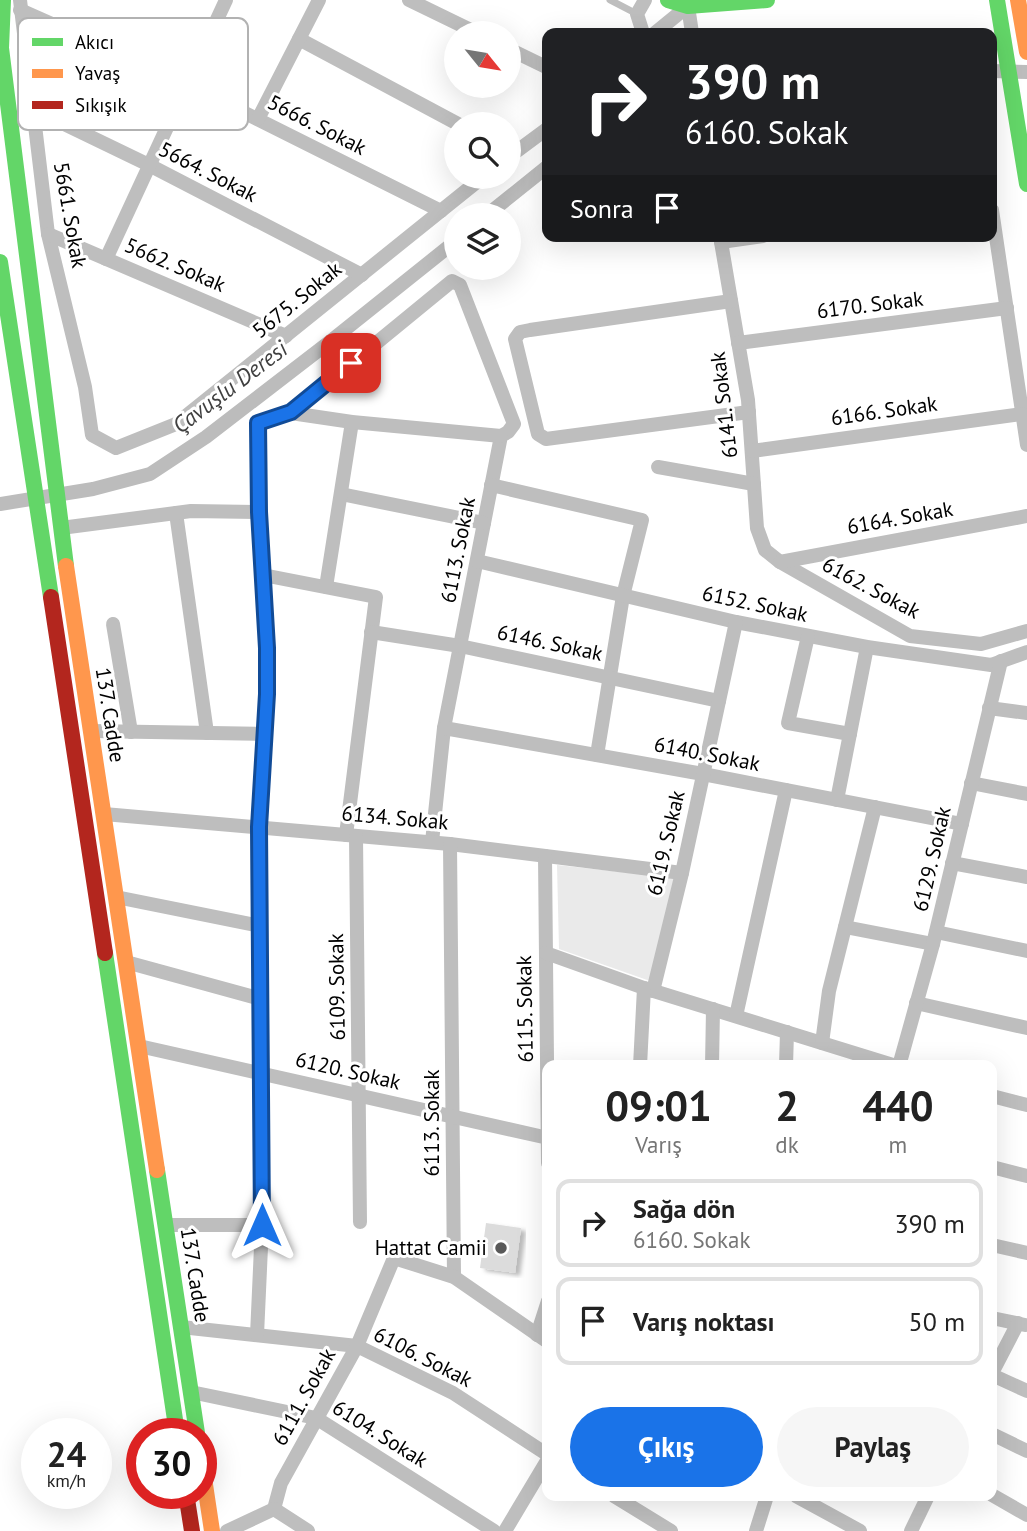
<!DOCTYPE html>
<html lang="tr">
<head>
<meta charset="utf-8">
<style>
	body { margin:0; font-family:"PT Sans",sans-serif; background:#f6f6f6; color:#222; height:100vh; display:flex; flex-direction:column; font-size:26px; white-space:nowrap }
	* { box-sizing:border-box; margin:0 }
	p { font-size:23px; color:#767676 }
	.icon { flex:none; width:38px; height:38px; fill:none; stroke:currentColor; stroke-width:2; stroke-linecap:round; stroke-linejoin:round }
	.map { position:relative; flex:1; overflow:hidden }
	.side { position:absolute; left:542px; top:1060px; width:455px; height:441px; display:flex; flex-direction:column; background:#fff; border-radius:14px; box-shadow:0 7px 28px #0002 }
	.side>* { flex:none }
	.banner { position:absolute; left:542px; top:28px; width:455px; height:214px; border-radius:14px; box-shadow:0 7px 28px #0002; background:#202124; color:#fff; overflow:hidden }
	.needle { width:46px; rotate:120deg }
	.controls { position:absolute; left:444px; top:21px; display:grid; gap:14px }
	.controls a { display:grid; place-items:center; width:77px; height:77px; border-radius:50%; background:#fff; box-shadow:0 7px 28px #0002; font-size:35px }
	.speed { position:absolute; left:21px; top:1418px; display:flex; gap:14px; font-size:35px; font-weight:700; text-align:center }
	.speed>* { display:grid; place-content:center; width:91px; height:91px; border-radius:50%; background:#fff; box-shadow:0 7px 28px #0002; line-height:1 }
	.speed small { font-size:18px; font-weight:400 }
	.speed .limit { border:10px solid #d22; background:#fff; color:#111 }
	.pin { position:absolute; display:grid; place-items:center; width:60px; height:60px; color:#fff; margin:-30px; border-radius:14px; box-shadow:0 4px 10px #0006 }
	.me { position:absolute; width:77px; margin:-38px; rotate:0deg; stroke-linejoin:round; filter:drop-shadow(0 0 5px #0008) }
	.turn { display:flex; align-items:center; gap:24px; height:147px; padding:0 28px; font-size:32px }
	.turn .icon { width:91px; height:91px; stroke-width:2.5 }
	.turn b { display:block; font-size:49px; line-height:60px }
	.then { display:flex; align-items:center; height:66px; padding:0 28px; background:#0003; gap:14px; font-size:26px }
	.eta { display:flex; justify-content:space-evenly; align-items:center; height:119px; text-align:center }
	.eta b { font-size:42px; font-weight:700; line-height:49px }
	.button { display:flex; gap:14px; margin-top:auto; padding:14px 28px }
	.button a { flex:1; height:80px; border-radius:42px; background:#1a73e8; color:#fff; font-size:28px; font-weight:700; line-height:80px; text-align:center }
	.button a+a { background:#f6f6f6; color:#222 }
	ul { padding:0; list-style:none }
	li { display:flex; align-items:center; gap:21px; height:88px; margin:0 14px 10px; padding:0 14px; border:4px solid #e0e0e0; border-radius:14px }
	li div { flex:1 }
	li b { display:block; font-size:26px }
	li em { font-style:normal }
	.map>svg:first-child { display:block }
</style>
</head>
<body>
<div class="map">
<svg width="1027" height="1531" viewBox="0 0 1027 1531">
	<defs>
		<filter id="shadow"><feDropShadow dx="5" dy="3" stdDeviation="2" flood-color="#0004"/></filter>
	</defs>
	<rect width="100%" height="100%" fill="#fff"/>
	<path fill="#eaeaea" d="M557 865 676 878 650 981 559 949Z"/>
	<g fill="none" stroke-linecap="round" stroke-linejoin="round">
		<g stroke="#bcbcbc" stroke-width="14">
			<path d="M992 71 1027 72"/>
			<path d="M487 215 548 166"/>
			<path d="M0 504 93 489 150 474 206 437 332 340 457 240"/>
		</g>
	</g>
	<path fill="#dcdcdc" filter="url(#shadow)" d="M486 1223 521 1228 515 1273 480 1268Z"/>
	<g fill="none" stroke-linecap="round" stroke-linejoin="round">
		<path stroke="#bebebe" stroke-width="7" d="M610 0 637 14"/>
		<g stroke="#bebebe" stroke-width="14">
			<path d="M20 0 48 234 85 387 92 435 116 448 176 424 483 177"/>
			<path d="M409 0 477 33"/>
			<path d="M688 6 692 33"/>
			<path d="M20 10 187 84 441 211"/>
			<path d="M643 33 637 14 645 0"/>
			<path d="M655 33 688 6"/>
			<path d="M299 39 458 124"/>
			<path d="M509 49 548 68"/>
			<path d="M33 109 149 165 362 275"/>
			<path d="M258 119 319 0"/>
			<path d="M509 157 548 128"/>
			<path d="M992 210 1027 445"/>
			<path d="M48 234 286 336"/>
			<path d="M720 236 748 400 757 528 765 550 780 562 910 636 981 644 1027 631"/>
			<path d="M721 242 763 236"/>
			<path d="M106 259 226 0"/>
			<path d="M731 301 530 330 520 332 515 339 538 434 546 439 749 412"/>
			<path d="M738 343 1007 308"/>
			<path d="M291 413 452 281 460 285 514 424 508 432 501 436 444 728 432 842"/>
			<path d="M752 451 1022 414"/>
			<path d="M658 467 754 484"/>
			<path d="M491 485 642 520 623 596 597 755"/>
			<path d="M341 494 484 523"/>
			<path d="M176 513 207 733"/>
			<path d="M61 528 191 511 259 512"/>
			<path d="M477 561 736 622 867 647 991 665 1027 652"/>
			<path d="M780 562 1027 516"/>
			<path d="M263 575 376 597 346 835"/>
			<path d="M326 587 352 422"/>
			<path d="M113 624 131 732"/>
			<path d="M371 632 460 646 719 701"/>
			<path d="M808 636 788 723 850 734"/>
			<path d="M989 708 1027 713"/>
			<path d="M444 728 703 774 962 824"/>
			<path d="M91 731 265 734"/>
			<path d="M971 783 1027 794"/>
			<path d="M837 800 867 647"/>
			<path d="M104 814 450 844 682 873"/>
			<path d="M356 836 360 1222"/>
			<path d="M450 844 454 1277"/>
			<path d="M545 856 548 1163"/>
			<path d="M952 863 1027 877"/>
			<path d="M116 897 260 926"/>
			<path d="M845 927 933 944"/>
			<path d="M936 932 1027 951"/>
			<path d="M546 953 644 988 896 1066"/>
			<path d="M126 962 261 999"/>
			<path d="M653 991 682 873 736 622"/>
			<path d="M916 1003 1027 1028"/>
			<path d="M736 1016 786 790"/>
			<path d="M822 1043 829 991 875 807"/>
			<path d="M139 1046 548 1138"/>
			<path d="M640 1066 644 988"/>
			<path d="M712 1066 713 1009"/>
			<path d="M786 1066 787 1032"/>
			<path d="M899 1066 933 944 1001 661"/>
			<path d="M992 1096 1027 1105"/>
			<path d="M992 1167 1027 1176"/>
			<path d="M166 1225H262"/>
			<path d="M992 1245 1027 1253"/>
			<path d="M992 1318 1025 1325"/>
			<path d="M181 1327 357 1346 453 1393 548 1455"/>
			<path d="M257 1335 262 1225 259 827 267 694V625L259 512 258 423 291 413 352 422 501 436"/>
			<path d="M537 1335 548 1301"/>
			<path d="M992 1373 1018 1323"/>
			<path d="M992 1375 1027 1391"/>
			<path d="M191 1392 316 1418 494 1531"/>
			<path d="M992 1434 1027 1451"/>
			<path d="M992 1495 1027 1515"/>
			<path d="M614 1496 671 1531"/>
			<path d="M796 1496 860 1531"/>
			<path d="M274 1509 281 1483 357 1346 394 1258 454 1277 548 1342"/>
			<path d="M274 1509 308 1531"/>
			<path d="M227 1531 274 1509"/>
			<path d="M505 1531 548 1459"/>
			<path d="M756 1531 767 1496"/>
			<path d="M911 1531 928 1496"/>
		</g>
		<g stroke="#63d668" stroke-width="16">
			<path d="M3 0 1 48 66 566"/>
			<path d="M668 0 688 6 767 0"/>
			<path d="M997 0 1027 184"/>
			<path d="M0 262 51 597"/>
			<path d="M105 953 177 1433"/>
			<path d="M157 1170 197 1433"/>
		</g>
		<g stroke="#ff974d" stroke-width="16">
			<path d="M1018 0 1027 52"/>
			<path d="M66 566 157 1170"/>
			<path d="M201 1458 212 1531"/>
		</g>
		<g stroke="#b3261e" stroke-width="16">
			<path d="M51 597 105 953"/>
			<path d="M186 1493 192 1531"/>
		</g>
	</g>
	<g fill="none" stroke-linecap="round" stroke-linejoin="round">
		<g stroke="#114b97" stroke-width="18">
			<path id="route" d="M262 1225 259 827 267 694V648L259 512 258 423 291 412 351 363"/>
		</g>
		<use href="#route" stroke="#1a73e8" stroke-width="12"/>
	</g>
	<circle fill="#595959" stroke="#fff" stroke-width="2.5" cx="501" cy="1248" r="7"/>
	<g text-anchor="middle" stroke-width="6" stroke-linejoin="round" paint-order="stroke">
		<g font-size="21" fill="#000" stroke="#fff">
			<text transform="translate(317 125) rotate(27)" y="7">5666. Sokak</text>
			<text transform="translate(208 172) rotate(27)" y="7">5664. Sokak</text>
			<text transform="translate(70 215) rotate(80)" y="7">5661. Sokak</text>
			<text transform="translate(175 265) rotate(23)" y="7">5662. Sokak</text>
			<text transform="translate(297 300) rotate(-39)" y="7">5675. Sokak</text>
			<text transform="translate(870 305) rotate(-7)" y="7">6170. Sokak</text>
			<text transform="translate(724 405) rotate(-97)" y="7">6141. Sokak</text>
			<text transform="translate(884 411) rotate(-8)" y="7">6166. Sokak</text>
			<text transform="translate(900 518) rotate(-10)" y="7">6164. Sokak</text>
			<text transform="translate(458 550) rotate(-79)" y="7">6113. Sokak</text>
			<text transform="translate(871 588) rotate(28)" y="7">6162. Sokak</text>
			<text transform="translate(755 604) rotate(12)" y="7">6152. Sokak</text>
			<text transform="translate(550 643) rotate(12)" y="7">6146. Sokak</text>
			<text transform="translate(110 715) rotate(81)" y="7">137. Cadde</text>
			<text transform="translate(707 754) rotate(11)" y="7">6140. Sokak</text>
			<text transform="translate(395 818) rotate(5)" y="7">6134. Sokak</text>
			<text transform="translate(666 843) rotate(-77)" y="7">6119. Sokak</text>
			<text transform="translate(932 859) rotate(-77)" y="7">6129. Sokak</text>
			<text transform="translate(337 987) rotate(-91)" y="7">6109. Sokak</text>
			<text transform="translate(525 1009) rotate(-91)" y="7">6115. Sokak</text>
			<text transform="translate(348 1071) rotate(13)" y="7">6120. Sokak</text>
			<text transform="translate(432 1123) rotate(-90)" y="7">6113. Sokak</text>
			<text transform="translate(195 1275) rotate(81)" y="7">137. Cadde</text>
			<text transform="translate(423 1357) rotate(27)" y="7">6106. Sokak</text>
			<text transform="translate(304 1397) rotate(-61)" y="7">6111. Sokak</text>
			<text transform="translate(380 1434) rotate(32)" y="7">6104. Sokak</text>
		</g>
		<g font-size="21" fill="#000" stroke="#fff" text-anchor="end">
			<text x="487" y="1255">Hattat Camii</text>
		</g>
		<g font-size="23" font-style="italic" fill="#404040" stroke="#fff">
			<text transform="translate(230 387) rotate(-37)" y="8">Çavuşlu Deresi</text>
		</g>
	</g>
	<rect x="18" y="18" width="230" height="112" rx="10" fill="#fff" stroke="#b2b2b2" stroke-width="2"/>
	<rect x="32" y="38" width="31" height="8" fill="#63d668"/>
	<rect x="32" y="69" width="31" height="9" fill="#ff974d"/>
	<rect x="32" y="101" width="31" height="8" fill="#b3261e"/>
	<g font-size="19" fill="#000">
		<text x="75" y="49">Akıcı</text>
		<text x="75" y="80">Yavaş</text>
		<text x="75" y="112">Sıkışık</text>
	</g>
</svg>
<div class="controls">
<a><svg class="needle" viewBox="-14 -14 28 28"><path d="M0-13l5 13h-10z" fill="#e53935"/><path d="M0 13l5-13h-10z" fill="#767676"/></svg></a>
<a><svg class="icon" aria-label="search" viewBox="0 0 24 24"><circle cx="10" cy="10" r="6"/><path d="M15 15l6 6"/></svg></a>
<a><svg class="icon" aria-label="layers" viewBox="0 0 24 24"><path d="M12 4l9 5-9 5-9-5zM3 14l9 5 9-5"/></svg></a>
</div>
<div class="speed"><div>24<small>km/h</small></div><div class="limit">30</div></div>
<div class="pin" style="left:351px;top:363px;background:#d93025"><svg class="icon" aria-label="arrive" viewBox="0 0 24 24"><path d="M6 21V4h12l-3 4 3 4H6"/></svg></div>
<svg class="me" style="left:262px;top:1225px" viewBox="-20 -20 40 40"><path d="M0-17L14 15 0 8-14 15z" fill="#1a73e8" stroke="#fff" stroke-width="4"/></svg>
<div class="banner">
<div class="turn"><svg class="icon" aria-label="right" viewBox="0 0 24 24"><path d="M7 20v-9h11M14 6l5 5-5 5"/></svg><div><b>390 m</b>6160. Sokak</div></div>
<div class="then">Sonra<svg class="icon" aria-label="arrive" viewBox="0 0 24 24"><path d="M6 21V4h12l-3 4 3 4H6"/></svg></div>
</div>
<section class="side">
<div class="eta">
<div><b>09:01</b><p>Varış</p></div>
<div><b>2</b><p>dk</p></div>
<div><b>440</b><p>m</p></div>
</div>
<ul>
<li><svg class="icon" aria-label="right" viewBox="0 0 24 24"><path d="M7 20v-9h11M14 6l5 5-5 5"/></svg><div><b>Sağa dön</b><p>6160. Sokak</p></div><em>390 m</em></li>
<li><svg class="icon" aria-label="arrive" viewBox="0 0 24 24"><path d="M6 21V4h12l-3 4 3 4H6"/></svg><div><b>Varış noktası</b></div><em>50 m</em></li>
</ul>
<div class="button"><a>Çıkış</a><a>Paylaş</a></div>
</section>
</div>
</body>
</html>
